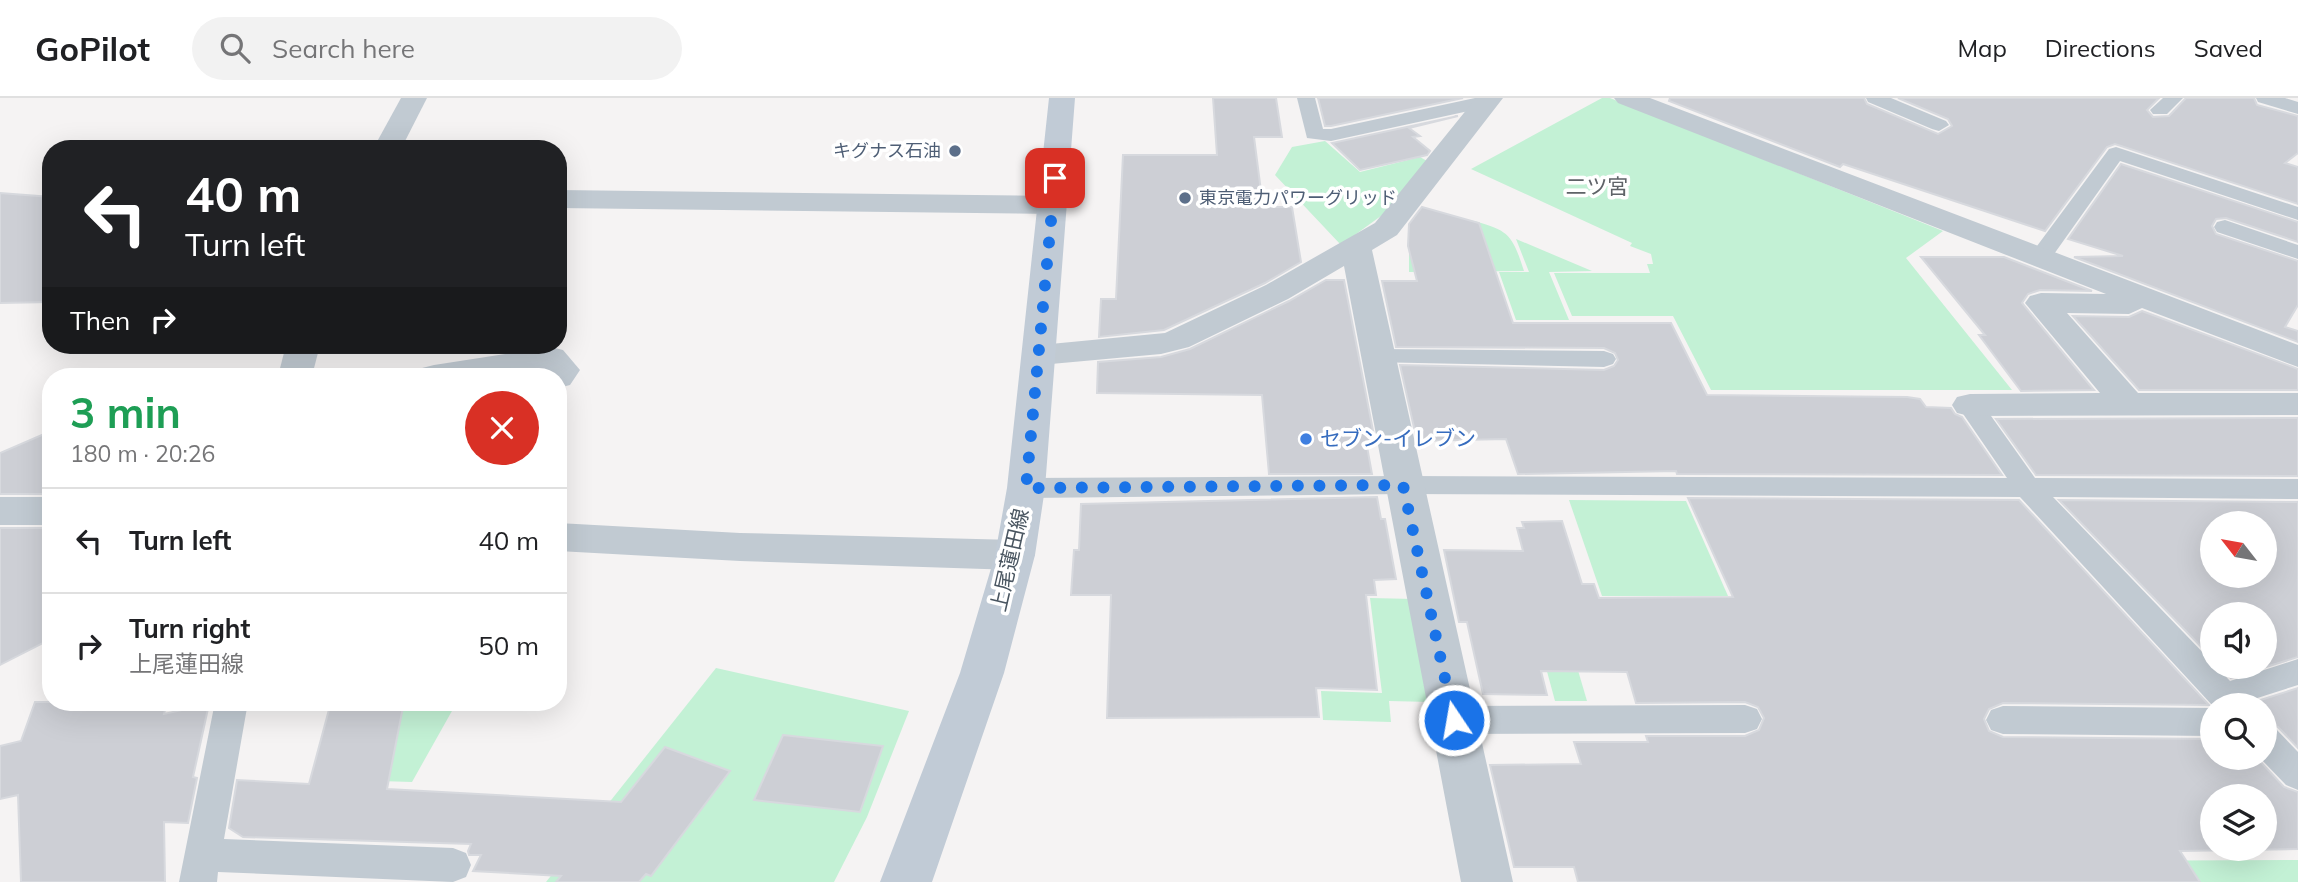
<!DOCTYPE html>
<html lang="en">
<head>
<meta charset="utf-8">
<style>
	body { margin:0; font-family:Mulish,"Noto Sans JP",sans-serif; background:#f2f2f2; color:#202124; height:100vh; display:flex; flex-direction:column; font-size:26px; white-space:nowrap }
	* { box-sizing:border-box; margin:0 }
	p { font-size:23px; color:#757577 }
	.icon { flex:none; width:38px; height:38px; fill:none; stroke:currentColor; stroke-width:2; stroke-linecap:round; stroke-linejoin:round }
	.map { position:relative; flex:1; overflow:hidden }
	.details { position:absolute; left:42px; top:270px; width:525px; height:343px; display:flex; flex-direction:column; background:#fff; border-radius:28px; box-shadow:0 7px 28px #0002 }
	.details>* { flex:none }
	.hud { position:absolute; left:42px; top:42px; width:525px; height:214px; border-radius:28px; box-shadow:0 7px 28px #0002; background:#202124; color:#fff; overflow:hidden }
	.needle { width:46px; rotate:301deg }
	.tools { position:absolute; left:2200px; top:413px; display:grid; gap:14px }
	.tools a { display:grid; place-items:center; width:77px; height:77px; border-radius:50%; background:#fff; box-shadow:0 7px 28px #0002; font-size:35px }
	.pin { position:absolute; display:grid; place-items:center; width:60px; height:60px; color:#fff; margin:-30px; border-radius:14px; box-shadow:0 4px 10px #0006 }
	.me { position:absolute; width:77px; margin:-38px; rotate:348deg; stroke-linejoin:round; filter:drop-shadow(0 0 5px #0008) }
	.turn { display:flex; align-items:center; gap:24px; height:147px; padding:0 28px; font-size:32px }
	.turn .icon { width:91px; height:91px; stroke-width:2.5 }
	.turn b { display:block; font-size:49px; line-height:60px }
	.then { display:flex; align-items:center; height:66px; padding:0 28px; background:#0003; gap:14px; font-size:26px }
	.round { display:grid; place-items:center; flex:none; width:74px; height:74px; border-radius:37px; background:#f2f2f2 }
	.summary { display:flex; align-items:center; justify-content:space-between; height:119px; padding:0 28px }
	h1 { font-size:42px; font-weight:700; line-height:52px; color:#1e9e55 }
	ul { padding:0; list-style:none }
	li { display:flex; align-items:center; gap:21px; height:105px; padding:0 28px; border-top:2px solid #e0e0e0 }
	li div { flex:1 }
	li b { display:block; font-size:26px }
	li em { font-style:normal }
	header { display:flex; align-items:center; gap:42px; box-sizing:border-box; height:98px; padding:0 35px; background:#fff; border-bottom:2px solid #e0e0e0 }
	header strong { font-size:33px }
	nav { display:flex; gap:38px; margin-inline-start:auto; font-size:24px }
	.search { width:490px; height:63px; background:#f2f2f2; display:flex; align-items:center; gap:18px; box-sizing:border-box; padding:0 24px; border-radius:38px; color:#757577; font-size:26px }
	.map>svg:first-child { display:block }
</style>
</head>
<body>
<header>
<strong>GoPilot</strong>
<div class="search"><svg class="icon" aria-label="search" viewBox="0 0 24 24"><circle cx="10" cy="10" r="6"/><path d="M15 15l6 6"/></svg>Search here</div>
<nav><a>Map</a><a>Directions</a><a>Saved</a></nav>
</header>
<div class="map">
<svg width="2298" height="784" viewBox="0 0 2298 784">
	<rect width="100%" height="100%" fill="#f5f3f3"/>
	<g fill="#c3f1d5">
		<path d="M1602 0H1610L1943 133 1906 160 2012 292H1711L1673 218H1572L1554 175H1650L1647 166H1653L1651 156 1630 148 1632 145 1471 71Z"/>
		<path d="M1325 43 1360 74 1420 59 1427 63 1385 115 1341 147 1275 77 1292 49Z"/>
		<path d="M1470 122C1509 132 1512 136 1524 173L1409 174V153L1427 155Z"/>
		<path d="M1516 141 1592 173 1549 174 1569 222H1516L1499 174H1529Z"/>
		<path d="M1569 402 1686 403 1728 498H1602Z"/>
		<path d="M1370 500 1414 501 1431 604 1389 603 1391 624 1323 622 1321 593 1382 595Z"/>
		<path d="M1532 518H1562L1587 603H1555Z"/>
		<path d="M716 570 909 613 867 719 834 784H546Z"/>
		<path d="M334 604H457L412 684 314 681Z"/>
		<path d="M2298 762V784H2080L2068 763Z"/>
	</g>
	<g fill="#cdcfd5" stroke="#d7d9de" stroke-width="2" fill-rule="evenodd">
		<path d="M1213 0H1276L1282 39H1254L1263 109H1292L1301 164 1265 185 1164 232 1099 239 1101 201H1116L1123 57H1217Z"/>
		<path d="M1318 0H1463L1331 28H1325Z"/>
		<path d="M1670 0H1864L1867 6 1938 36 1952 28 1948 21 1898 0H2159L2147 12 2153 19 2169 18 2186 0H2254L2257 7 2298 18V55L2285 65 2298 69V106L2115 46 2107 49 2045 133 1843 66 1840 69 1669 3Z"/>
		<path d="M1458 18 1409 30 1420 38 1413 39 1430 53 1427 57 1360 72 1332 45Z"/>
		<path d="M2121 66 2298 124V144L2226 120 2216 121 2212 128 2216 136 2298 163V207L2285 229 2298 233V244L2074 159 2123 158 2068 141Z"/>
		<path d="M0 95 51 99V204L0 205Z"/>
		<path d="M1422 109 1479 125 1513 225H1671L1707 297 1907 299 1920 301 1926 309 1951 310 1955 316 1962 319 2002 377 1677 376 1676 373 1518 376 1506 341 1417 343 1400 267 1604 272 1614 268 1618 262 1615 255 1604 250 1396 249 1382 183H1417L1408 148 1409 126Z"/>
		<path d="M1921 159H2004L2092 193 2040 192 2028 196 2022 205 2094 292 2021 293 1979 237H1985Z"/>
		<path d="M1326 182H1344L1375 343H1366L1372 376H1269L1262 297 1097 295 1098 264 1161 259 1190 251 1289 203Z"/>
		<path d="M2142 213 2298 271V292H2139L2073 218 2129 219Z"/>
		<path d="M2298 320V378L2036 377 1996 321Z"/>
		<path d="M51 333V396H0V355Z"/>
		<path d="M1377 399 1381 421H1385L1396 481 1374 482 1376 497H1366L1377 592 1316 590 1319 619 1107 620 1111 497H1071L1074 452H1079L1081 406Z"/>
		<path d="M1688 400 2019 402 2209 607 2003 605 1989 611 1984 621 1989 633 2003 639 2212 641V660H2257L2284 689 2298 694V751L2180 753 2200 784H1578L1574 769H1514L1490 667 1581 666 1574 644H1648L1646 638H1745L1759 632 1764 620 1758 609 1745 604 1636 605 1627 574 1541 573 1547 597 1483 596 1467 524H1459L1444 452 1523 453 1517 430H1524L1522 424 1562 423 1582 486H1594L1599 500 1733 499ZM2212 698H2264V751H2212Z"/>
		<path d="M2059 402 2298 404V559L2231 580 2220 569H2264V516H2212V560ZM2212 425H2264V478H2212Z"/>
		<path d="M0 430H51V541L0 567Z"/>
		<path d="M2298 590V650L2278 629 2264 625V607H2251V605Z"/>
		<path d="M35 604H167L164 616 209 606 193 679 197 680 188 725 164 724 165 784H21L18 697 0 701V648L21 643Z"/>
		<path d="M331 604H404L387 691 621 704 665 649 730 673 651 778 646 776 639 784H556L561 778 473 773 481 757H469L468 753 471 746 243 739 229 730 237 682 309 686Z"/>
		<path d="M783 637 883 648 860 714 754 702Z"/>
	</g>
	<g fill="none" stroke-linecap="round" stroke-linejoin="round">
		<g fill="#c1cad2" fill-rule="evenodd">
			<path d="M1297 0H1315L1323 31H1331L1475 0H1494L1496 3 1487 9 1331 43 1307 40Z"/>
			<path d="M1866 0H1891L1946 23 1949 27 1939 33 1932 31 1868 4Z"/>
			<path d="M2163 0H2183L2167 16H2153L2150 12Z"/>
			<path d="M2256 0H2285L2298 4V16L2258 4Z"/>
			<path d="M2116 49 2298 109V122L2120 63 2047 166H2031L2028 161 2031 156 2109 51Z"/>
			<path d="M2225 122 2298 147V161L2217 134 2214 129 2217 124Z"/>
			<path d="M1379 251 1604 253 1613 256 1616 261 1613 266 1604 269 1370 264 1367 259 1370 254Z"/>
			<path d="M1970 299 1979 301 2035 380 2298 381V401L2053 399 2212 564V569H2217L2230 583 2298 561V587L2248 603 2249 607H2212L2020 399 1403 396 1026 400 1016 397 1012 390 1016 383 1026 380 1403 378 2007 380 1957 307 1961 301Z"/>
			<path d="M215 604H248L224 741 453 750 466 755 471 767 466 779 453 784 218 774 217 784H179Z"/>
			<path d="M1745 607 1757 611 1762 621 1757 631 1745 635 1454 636 1442 632 1437 622 1442 612 1454 608Z"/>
			<path d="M2003 608 2212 610V638L2003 636 1991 632 1986 622 1991 612Z"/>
			<path d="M2264 627 2276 631 2298 654V692L2286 687 2260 660H2264Z"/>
		</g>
		<g fill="#c1cad2" fill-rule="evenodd">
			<path d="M401 0H427L401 51H373Z"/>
			<path d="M1476 0H1503L1397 137 1372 152 1513 784H1461L1344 168 1288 201 1189 249 1161 256 1040 267 1028 264 1023 257 1028 250 1040 247 1165 235 1266 187 1375 125Z"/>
			<path d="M1614 0H1650L2298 247V269L2142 210 2129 216 2067 215 2138 295H2298V317L1970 318 1957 315 1952 307 1957 299 1970 296 2100 295 2025 205 2030 198 2041 195 2106 196 1618 5Z"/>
			<path d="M558 92 1053 98 1063 101 1068 107 1063 113 1053 116 558 110Z"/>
			<path d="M286 247H320L312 278H278Z"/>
			<path d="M551 249 563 252 580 272 570 287 558 290V278H541L545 273 543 271 497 278H417L422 270 434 267Z"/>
			<rect x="0" y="399" width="51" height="28"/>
			<path d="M558 425 740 435 1015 442 1029 447 1035 457 1029 467 1015 472 740 463 558 453Z"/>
		</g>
		<path fill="#c1cbd6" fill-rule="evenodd" d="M1049 0H1075L1045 390 1035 457 1004 575 932 784H880L960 575 995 457 1007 390Z"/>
	</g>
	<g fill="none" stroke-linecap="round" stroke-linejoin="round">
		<path stroke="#1a73e8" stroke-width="12" stroke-dasharray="0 21.6" d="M1055 80 1026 390 1403 387 1454 622"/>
	</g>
	<g fill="#5c6f8a" stroke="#fff" stroke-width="2.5">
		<circle cx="955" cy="53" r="7"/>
		<circle cx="1185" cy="100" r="7"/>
	</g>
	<circle fill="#3f7fe0" stroke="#fff" stroke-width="2.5" cx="1306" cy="341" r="7"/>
	<g text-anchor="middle" stroke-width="7" stroke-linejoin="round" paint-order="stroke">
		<g font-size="18" fill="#4e5e75" stroke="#fff" text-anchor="end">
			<text x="941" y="59">キグナス石油</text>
			<text x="1199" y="106" text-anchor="start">東京電力パワーグリッド</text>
		</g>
		<g font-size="21" fill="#5f6368" stroke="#fff">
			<text x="1597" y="96">二ツ宮</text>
		</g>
		<g font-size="21" fill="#366cbe" stroke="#fff" text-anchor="start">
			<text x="1320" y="348">セブン-イレブン</text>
		</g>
		<g font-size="21" fill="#4a5661" stroke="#fff">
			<text transform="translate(1010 462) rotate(-77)" y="7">上尾蓮田線</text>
		</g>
	</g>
</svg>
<div class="tools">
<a><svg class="needle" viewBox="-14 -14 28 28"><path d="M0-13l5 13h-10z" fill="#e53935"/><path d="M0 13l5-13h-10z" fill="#757577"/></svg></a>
<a><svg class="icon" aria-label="sound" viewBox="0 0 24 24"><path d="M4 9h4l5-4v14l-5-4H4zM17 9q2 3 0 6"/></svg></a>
<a><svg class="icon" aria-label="search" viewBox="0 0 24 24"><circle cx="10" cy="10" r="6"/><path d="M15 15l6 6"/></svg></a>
<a><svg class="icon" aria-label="layers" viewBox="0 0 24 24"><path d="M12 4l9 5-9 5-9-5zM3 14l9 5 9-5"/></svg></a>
</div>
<div class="pin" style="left:1055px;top:80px;background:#d93025"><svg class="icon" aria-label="arrive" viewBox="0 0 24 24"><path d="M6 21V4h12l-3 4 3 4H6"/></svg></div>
<svg class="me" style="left:1454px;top:622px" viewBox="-20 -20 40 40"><circle r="17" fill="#1a73e8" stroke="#fff" stroke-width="3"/><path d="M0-11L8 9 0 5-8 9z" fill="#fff"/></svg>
<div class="hud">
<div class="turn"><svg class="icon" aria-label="left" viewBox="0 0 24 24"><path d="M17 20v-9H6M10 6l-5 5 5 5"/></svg><div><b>40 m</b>Turn left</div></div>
<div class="then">Then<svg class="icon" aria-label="right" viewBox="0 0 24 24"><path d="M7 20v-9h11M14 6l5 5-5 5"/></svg></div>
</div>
<section class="details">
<div class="summary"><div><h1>3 min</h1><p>180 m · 20:26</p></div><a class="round" style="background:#d93025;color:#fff"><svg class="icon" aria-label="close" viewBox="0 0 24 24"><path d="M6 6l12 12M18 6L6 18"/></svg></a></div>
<ul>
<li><svg class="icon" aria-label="left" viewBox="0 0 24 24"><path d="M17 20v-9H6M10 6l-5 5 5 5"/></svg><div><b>Turn left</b></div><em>40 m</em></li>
<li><svg class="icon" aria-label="right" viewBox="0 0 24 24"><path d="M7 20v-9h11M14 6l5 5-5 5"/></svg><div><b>Turn right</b><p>上尾蓮田線</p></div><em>50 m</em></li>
</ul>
</section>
</div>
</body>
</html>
